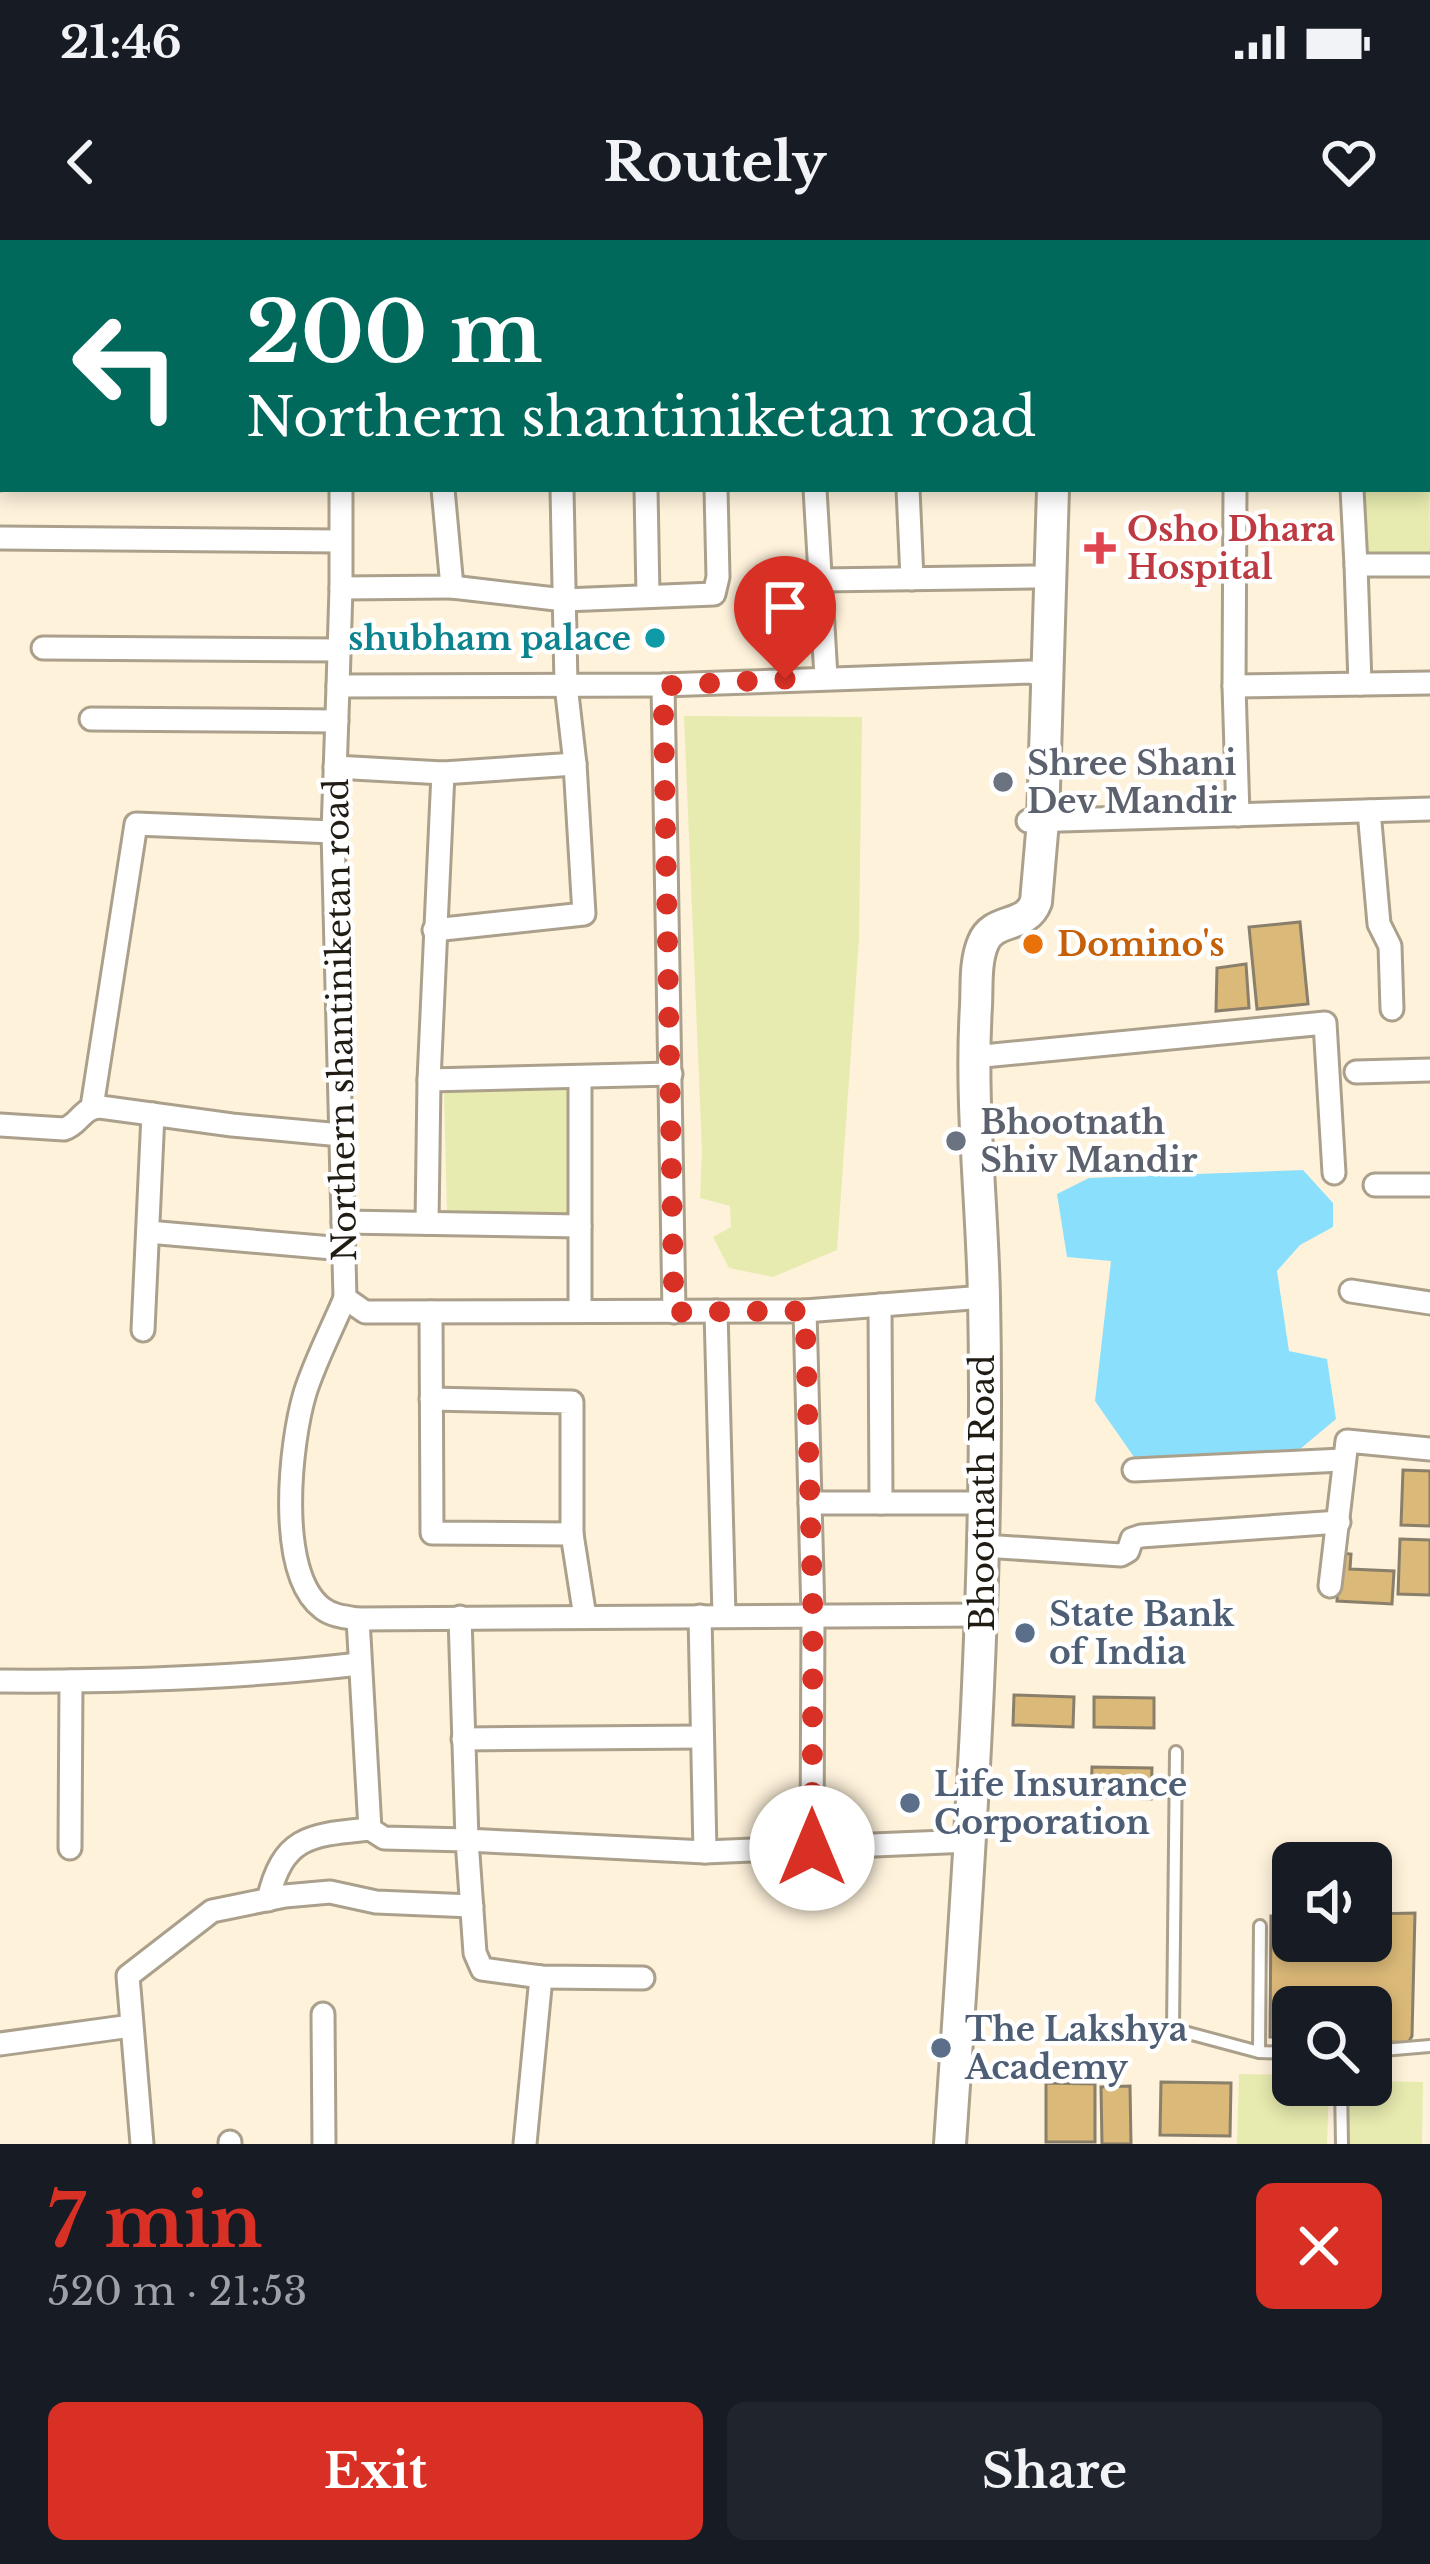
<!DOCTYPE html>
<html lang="en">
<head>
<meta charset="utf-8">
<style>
	body { margin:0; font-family:"Libre Baskerville",serif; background:#20242c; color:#f1f3f6; height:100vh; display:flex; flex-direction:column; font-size:45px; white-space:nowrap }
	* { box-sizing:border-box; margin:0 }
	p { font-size:39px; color:#9ea1a6 }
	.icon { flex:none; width:66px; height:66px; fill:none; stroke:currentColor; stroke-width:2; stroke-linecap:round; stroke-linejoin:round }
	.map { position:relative; height:1904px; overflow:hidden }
	.sheet { display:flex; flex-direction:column; background:#171b24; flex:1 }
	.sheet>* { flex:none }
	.banner { position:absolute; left:0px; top:0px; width:1431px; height:252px; box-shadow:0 6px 18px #0003; background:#00695c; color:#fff; overflow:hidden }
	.tools { position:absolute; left:1272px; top:1602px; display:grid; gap:24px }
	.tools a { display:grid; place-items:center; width:120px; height:120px; border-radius:18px; background:#171b24; box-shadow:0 6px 18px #0003; font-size:60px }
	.pin { position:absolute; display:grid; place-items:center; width:102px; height:102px; color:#fff; margin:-123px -51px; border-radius:50% 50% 50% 0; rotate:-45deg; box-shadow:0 0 12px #0007 }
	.pin .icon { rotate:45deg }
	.me { position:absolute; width:132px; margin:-66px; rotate:0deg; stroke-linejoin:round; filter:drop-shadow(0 0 9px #0008) }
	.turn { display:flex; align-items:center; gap:42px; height:252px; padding:0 48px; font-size:54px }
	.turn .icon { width:156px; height:156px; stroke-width:2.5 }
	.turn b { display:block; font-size:84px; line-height:102px }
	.round { display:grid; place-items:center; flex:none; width:126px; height:126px; border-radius:18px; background:#20242c }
	.summary { display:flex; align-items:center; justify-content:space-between; height:204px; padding:0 48px }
	h1 { font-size:72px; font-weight:700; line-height:90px; color:#d93025 }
	.button { display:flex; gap:24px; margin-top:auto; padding:24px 48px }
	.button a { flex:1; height:138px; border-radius:18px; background:#d93025; color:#fff; font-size:48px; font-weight:700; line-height:138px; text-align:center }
	.button a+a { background:#20242c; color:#f1f3f6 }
	.status { display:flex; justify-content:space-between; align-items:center; height:84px; padding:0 60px; background:#171b24; direction:ltr }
	.status svg { height:33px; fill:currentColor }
	header { display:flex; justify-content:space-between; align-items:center; height:156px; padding:0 48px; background:#171b24; font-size:54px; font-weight:700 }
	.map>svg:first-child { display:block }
</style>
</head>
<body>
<div class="status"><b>21:46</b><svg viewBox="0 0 49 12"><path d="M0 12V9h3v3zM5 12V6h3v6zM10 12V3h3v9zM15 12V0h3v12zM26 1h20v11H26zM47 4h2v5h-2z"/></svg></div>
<header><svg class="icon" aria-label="back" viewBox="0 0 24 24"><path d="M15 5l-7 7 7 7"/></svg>Routely<svg class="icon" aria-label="heart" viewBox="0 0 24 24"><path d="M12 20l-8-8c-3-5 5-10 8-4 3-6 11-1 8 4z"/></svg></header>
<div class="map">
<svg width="1430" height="1904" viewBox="0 0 1430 1904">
	<rect width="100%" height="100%" fill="#fef2db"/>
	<g fill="#e7ebaf">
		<path d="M1428 65 1430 314 1367 316 1364 249H1428Z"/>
		<path d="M684 476 862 477 859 698 837 1010 773 1037 729 1028 713 997 731 987 730 966 700 958 702 911Z"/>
		<path d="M444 850H572L570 978 447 975Z"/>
		<path d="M1239 1834 1293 1835V1845H1329L1327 1904H1237Z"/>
		<path d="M1371 1841 1423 1842 1422 1904H1348V1845H1371Z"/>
	</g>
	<path fill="#8ae0fc" d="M1303 930 1333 963V987L1300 1005 1277 1031 1289 1111 1327 1119 1336 1179 1293 1215 1134 1217 1095 1161 1111 1021 1067 1017 1057 954 1089 938Z"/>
	<g fill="#dbb978" stroke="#8a7f6b" stroke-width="3">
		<path d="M1300 682 1308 764 1257 769 1249 687Z"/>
		<path d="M1246 724 1249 768 1216 771 1217 728Z"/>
		<path d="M1403 1230 1430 1231V1286L1401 1285Z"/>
		<path d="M1400 1299 1430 1300V1355L1398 1354Z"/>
		<path d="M1339 1313 1351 1314 1350 1329 1394 1331 1392 1364 1337 1361Z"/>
		<path d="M1014 1455 1074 1457 1073 1487 1013 1485Z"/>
		<path d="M1094 1457 1154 1458V1488L1094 1487Z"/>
		<path d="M1092 1527 1152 1528 1151 1559 1091 1557Z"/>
		<path d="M1415 1673 1412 1796 1408 1803 1371 1801V1767H1293V1798L1270 1797 1271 1676 1293 1675V1701H1371V1674Z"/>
		<path d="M1161 1842 1231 1843 1230 1896 1160 1895Z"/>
		<path d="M1046 1843 1095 1844V1902H1046Z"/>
		<path d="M1130 1846 1131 1904H1102L1101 1847Z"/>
	</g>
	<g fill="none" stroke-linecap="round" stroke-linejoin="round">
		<g stroke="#aba08b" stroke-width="16">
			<g id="lane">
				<path d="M1176 1512 1173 1789 1259 1812 1293 1813"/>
				<path d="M1371 1811 1430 1806"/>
				<path d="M1259 1812 1260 1686"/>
				<path d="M1341 1845 1342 1904"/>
			</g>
		</g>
		<g stroke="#aba08b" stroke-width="27">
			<g id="street">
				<path d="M41 0V3"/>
				<path d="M341 0V3"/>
				<path d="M511 0V3"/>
				<path d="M904 0V3"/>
				<path d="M1230 0V3"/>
				<path d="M0 27H3"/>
				<path d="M1428 48H1430"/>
				<path d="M0 239 3 237"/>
				<path d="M341 249V348L452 347 443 249"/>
				<path d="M562 249 566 445 575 524 443 533 429 840 671 834"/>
				<path d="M646 249 648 356"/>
				<path d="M815 249 826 437"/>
				<path d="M908 249 912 339"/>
				<path d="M1235 249 1234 446 1238 575"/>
				<path d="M1352 249 1356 325H1430"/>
				<path d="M0 298 339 301"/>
				<path d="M1356 325 1360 444"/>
				<path d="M821 340 1034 337"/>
				<path d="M452 347 564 360 714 354 718 337 716 249"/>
				<path d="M43 408 339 410"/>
				<path d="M663 445 674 1072"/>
				<path d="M338 446 341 348"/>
				<path d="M1234 446 1430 443"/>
				<path d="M91 479 337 481"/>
				<path d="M335 527 443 533"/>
				<path d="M1369 571 1379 684 1390 706 1392 769"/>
				<path d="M1028 581 1430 569"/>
				<path d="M434 690 584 674 575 524"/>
				<path d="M973 817 1325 783 1334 933"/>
				<path d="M1356 832 1430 830"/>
				<path d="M92 867 136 584 333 592"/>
				<path d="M0 885 64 889C80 884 81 868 100 867L232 885 341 895"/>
				<path d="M1375 945H1430"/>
				<path d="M343 982 580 986"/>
				<path d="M427 983 429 840"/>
				<path d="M148 992 344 1009"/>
				<path d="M1351 1051 1430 1063"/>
				<path d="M984 1057 805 1071 365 1072 345 1058 333 592 338 446 663 445 1031 432 1046 437"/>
				<path d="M345 1058C332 1089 315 1121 305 1153 290 1203 276 1333 322 1368 332 1376 345 1377 358 1379L983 1375"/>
				<path d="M880 1065 881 1263"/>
				<path d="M580 1071V838"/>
				<path d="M716 1071 724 1376"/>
				<path d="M805 1071 813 1375 812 1608"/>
				<path d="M431 1072 432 1293 572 1294 585 1377"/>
				<path d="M143 1090 153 874"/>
				<path d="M431 1159 572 1162V1294"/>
				<path d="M1134 1230 1342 1220"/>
				<path d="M810 1263H983"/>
				<path d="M984 1306 1121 1315 1128 1311 1132 1299 1141 1296 1339 1282"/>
				<path d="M1330 1346 1347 1201 1430 1209"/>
				<path d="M700 1376 705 1612 970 1601"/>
				<path d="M460 1377 467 1600 705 1612"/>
				<path d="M358 1379 370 1589 384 1598 467 1600 475 1713 482 1729 541 1737 643 1738"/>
				<path d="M0 1441C121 1442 239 1438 359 1424"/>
				<path d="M463 1499 702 1497"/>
				<path d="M70 1608 71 1441"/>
				<path d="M268 1660C283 1595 311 1595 370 1589"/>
				<path d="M323 1774 324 1904"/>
				<path d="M0 1804 131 1786"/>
				<path d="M230 1902V1904"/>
				<path d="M142 1904 128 1736 212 1671 285 1656 330 1652 376 1662 472 1666"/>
				<path d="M525 1904 541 1737"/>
			</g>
		</g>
		<g stroke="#aba08b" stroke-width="36">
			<g id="secondary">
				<path d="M1061 3V0"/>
				<path d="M950 1904C969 1622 990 1340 984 1057 982 960 970 863 976 766 977 746 975 722 983 703 993 677 1026 689 1036 662L1043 581 1053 249"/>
			</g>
		</g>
		<use href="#lane" stroke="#fff" stroke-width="10"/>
		<use href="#street" stroke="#fff" stroke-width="21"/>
		<use href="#secondary" stroke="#fff" stroke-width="30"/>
	</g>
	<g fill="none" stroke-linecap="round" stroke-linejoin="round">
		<path stroke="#d93025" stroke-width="21" stroke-dasharray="0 37.8" d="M785 439 663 446 674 1072 805 1071 813 1375 812 1608"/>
	</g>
	<path fill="#e0444e" stroke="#fff" stroke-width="4.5" d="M1094 290h12v12h12v12h-12v12h-12v-12h-12v-12h12z"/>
	<circle fill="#0f9aa8" stroke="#fff" stroke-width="4.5" cx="655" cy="398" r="12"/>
	<g fill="#6b7280" stroke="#fff" stroke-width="4.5">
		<circle cx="1003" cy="542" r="12"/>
		<circle cx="956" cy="901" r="12"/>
	</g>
	<circle fill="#e8710a" stroke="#fff" stroke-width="4.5" cx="1033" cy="704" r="12"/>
	<g fill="#5c6f8a" stroke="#fff" stroke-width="4.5">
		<circle cx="1025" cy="1393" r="12"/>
		<circle cx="910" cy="1563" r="12"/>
		<circle cx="941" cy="1808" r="12"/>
	</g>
	<g text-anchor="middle" stroke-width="9" stroke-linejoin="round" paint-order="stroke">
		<g font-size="33" font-weight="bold" fill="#be3a42" stroke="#fff" text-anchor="start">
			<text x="1127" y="301">Osho Dhara<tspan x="1127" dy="38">Hospital</tspan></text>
		</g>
		<g font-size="33" font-weight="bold" fill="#0d838f" stroke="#fff" text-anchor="end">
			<text x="631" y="410">shubham palace</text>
		</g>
		<g font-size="33" font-weight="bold" fill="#5b616d" stroke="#fff" text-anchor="start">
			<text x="1027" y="535">Shree Shani<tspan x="1027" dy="38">Dev Mandir</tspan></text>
			<text x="980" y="894">Bhootnath<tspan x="980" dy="38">Shiv Mandir</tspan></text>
		</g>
		<g font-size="33" font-weight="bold" fill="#c56008" stroke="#fff" text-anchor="start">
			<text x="1057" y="716">Domino's</text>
		</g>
		<g font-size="33" fill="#201c14" stroke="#fff">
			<text transform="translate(340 780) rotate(-91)" y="12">Northern shantiniketan road</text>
			<text transform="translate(982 1253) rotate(-90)" y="12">Bhootnath Road</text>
		</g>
		<g font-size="33" font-weight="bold" fill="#4e5e75" stroke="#fff" text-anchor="start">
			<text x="1049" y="1386">State Bank<tspan x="1049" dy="38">of India</tspan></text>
			<text x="934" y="1556">Life Insurance<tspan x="934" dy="38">Corporation</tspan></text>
			<text x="965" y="1801">The Lakshya<tspan x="965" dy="38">Academy</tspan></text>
		</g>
	</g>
</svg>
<div class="tools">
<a><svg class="icon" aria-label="sound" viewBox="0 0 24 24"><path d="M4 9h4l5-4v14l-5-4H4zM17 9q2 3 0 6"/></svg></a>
<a><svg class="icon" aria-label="search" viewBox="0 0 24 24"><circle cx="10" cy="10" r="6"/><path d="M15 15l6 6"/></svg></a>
</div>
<div class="pin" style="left:785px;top:439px;background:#d93025"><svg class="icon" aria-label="arrive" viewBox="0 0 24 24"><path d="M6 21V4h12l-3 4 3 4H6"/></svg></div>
<svg class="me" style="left:812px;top:1608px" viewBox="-20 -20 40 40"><circle r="19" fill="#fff"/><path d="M0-13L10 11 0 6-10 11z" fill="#d93025"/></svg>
<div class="banner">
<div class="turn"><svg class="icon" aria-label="left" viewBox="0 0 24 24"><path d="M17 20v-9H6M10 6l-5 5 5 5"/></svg><div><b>200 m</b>Northern shantiniketan road</div></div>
</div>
</div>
<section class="sheet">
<div class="summary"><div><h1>7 min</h1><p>520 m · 21:53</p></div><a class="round" style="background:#d93025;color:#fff"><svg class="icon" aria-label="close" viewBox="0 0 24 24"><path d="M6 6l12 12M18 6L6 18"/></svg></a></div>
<div class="button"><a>Exit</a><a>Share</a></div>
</section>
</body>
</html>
